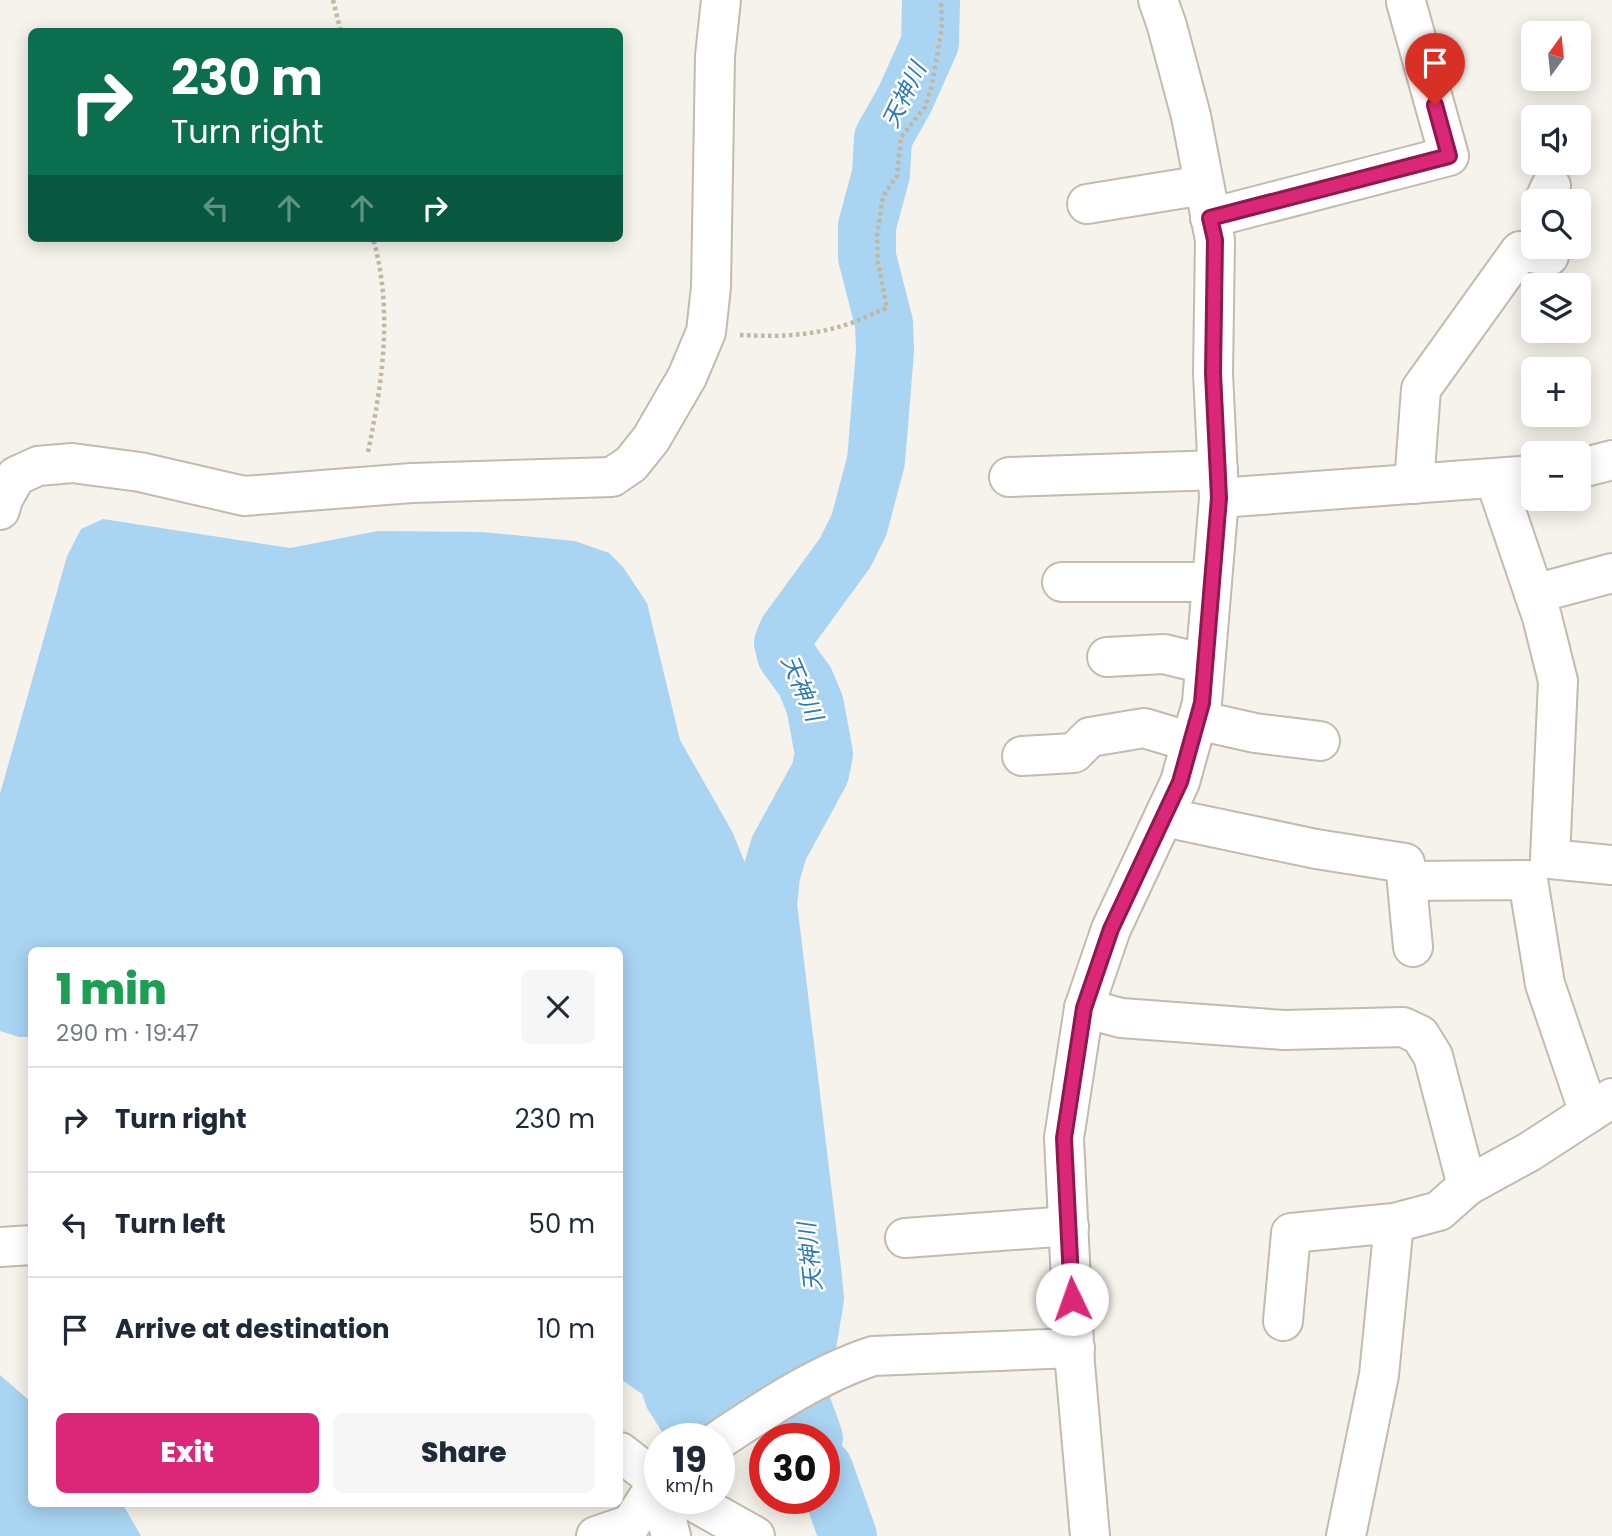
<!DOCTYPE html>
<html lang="en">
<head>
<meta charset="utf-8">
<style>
	body { margin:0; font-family:Poppins,"Noto Sans JP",sans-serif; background:#f6f6f7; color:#1f2937; height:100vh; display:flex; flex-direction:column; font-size:26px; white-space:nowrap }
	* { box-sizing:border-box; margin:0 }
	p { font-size:23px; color:#747a83 }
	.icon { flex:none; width:38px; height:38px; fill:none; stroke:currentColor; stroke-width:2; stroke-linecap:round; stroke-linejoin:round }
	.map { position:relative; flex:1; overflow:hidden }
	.details { position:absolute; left:28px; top:947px; width:595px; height:560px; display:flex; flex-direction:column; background:#fff; border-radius:10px; box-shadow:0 4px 18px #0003 }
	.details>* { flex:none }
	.guide { position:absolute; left:28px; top:28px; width:595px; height:214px; border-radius:10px; box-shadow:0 4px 18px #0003; background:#0b6e4f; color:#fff; overflow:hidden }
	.needle { width:46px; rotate:15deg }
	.controls { position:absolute; left:1521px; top:21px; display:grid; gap:14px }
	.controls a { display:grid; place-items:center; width:70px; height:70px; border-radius:10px; background:#fff; box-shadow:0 4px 18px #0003; font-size:35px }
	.speed { position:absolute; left:644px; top:1423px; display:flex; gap:14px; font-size:35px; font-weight:700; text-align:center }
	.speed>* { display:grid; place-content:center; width:91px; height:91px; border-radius:50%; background:#fff; box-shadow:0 4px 18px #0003; line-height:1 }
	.speed small { font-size:18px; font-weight:400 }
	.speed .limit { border:10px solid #d22; background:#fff; color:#111 }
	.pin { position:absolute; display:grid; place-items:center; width:60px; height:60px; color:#fff; margin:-72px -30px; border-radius:50% 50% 50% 0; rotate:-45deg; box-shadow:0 0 7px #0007 }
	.pin .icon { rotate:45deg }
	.me { position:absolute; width:77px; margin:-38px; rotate:357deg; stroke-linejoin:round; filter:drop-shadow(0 0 5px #0008) }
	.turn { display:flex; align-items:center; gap:24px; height:147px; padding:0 28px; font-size:32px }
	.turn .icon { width:91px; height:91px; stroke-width:2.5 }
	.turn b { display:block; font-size:49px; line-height:60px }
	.lanes { display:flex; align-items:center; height:66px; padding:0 28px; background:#0003; justify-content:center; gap:35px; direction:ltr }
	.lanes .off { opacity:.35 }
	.round { display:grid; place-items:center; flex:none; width:74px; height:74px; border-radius:10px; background:#f6f6f7 }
	.overview { display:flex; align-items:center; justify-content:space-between; height:119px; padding:0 28px }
	h1 { font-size:42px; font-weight:800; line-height:52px; color:#1e9e55 }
	.primary-button { display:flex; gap:14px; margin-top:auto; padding:14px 28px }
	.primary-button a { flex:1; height:80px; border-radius:10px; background:#db2777; color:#fff; font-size:28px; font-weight:800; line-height:80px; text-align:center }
	.primary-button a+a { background:#f6f6f7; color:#1f2937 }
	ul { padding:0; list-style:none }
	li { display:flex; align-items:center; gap:21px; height:105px; padding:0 28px; border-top:2px solid #e0e1e3 }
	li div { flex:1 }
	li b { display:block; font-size:26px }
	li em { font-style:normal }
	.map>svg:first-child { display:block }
</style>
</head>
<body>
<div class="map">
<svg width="1612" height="1536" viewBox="0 0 1612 1536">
	<rect width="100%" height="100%" fill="#f6f3ec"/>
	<g fill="#a9d4f2">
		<path d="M103 519 290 548 378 531 482 532 575 541 609 553 623 567 647 603 680 740 733 833 751 878 803 1293 790 1376 696 1438H679L664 1435 647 1408 642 1394 622 1380 620 1373V950H32L31 1037H19L0 1031V794L67 556 81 529Z"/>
		<path d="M0 1375 31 1402 32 1503H122L141 1536H0Z"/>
	</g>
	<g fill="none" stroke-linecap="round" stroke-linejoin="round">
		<g stroke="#a9d4f2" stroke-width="58">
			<path d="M814 1438 801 1402 802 1377 815 1298 812 1269 768 905 771 875 779 848 820 773 824 754 815 705 805 681 786 655 783 643 788 631 845 553 859 525 876 461 885 351 884 323 867 257V226L881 174 883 138 905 99 930 43 931 0"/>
			<path d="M824 1469 848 1536"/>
		</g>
		<g stroke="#c2bbae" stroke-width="42">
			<g id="minor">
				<path d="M1544 201 1551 186"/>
				<path d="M1087 204 1204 185"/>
				<path d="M1210 218 1449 156 1406 2"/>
				<path d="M1578 469 1612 460"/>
				<path d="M1009 477 1218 470"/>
				<path d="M1495 479 1542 617 1558 681 1550 859 1612 865"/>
				<path d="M1414 484 1421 389 1520 251 1549 256"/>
				<path d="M1219 498 1533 475"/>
				<path d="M0 510 3 499 16 476 38 466 72 463 140 472 244 496 412 483 612 477 631 464 651 439 687 377 706 332 711 287 715 56 721 0"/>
				<path d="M1062 582H1212"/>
				<path d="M1534 594 1612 573"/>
				<path d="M1107 657 1164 654 1205 664"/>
				<path d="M1197 720 1255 733 1320 741"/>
				<path d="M1022 756 1074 753 1090 737 1144 728 1191 742"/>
				<path d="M1164 817 1316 849 1405 863 1413 947"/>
				<path d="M1407 881 1528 880 1545 984 1589 1113"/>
				<path d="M1084 1008 1121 1018 1284 1030 1403 1027 1420 1035 1433 1056 1467 1186 1529 1152 1612 1098"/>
				<path d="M905 1238 1069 1226"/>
				<path d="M0 1247 32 1245"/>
				<path d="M1283 1321 1291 1233 1394 1223 1439 1211 1467 1186"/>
				<path d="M719 1440C767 1408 818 1374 873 1356L1075 1348"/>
				<path d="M620 1452 660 1483"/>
				<path d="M661 1498 671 1536"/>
				<path d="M687 1498 755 1536"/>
				<path d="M596 1536 631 1524 660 1479"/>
				<path d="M1090 1536 1075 1364 1064 1138 1084 1008 1111 929 1180 782 1202 703 1219 498 1213 373 1215 240 1191 116 1167 26 1158 0"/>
				<path d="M1346 1536 1379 1375 1394 1223"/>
			</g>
		</g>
		<g stroke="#c4b79f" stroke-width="4.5" stroke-dasharray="3.5 3.5" stroke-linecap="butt">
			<path d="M333 0 341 32"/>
			<path d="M740 335C776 337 811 336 845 325 859 321 873 313 887 308L878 263 877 236 883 196 897 176 901 137 925 107 932 85 942 27 941 0"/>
			<path d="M368 452C383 380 393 309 373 238"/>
		</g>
		<use href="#minor" stroke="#fff" stroke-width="38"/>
	</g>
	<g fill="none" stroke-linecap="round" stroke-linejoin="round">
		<g stroke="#8e194d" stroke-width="18">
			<path id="route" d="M1072 1299 1064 1138 1084 1008 1111 929 1180 782 1202 703 1219 498 1213 373 1215 240 1210 218 1449 156 1435 105"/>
		</g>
		<use href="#route" stroke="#db2777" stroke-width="12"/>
	</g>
	<g text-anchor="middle" stroke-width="5" stroke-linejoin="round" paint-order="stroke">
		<g font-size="23" font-style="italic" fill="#2e7ab2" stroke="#fff">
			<text transform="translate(904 95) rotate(-64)" y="8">天神川</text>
			<text transform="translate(802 688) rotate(67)" y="8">天神川</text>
			<text transform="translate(810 1257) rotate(-96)" y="8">天神川</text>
		</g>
	</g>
</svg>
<div class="controls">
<a><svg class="needle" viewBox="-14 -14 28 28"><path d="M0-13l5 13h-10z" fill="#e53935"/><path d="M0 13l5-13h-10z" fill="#747a83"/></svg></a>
<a><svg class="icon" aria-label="sound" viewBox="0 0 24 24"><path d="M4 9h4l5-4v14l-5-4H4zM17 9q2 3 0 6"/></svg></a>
<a><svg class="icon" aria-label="search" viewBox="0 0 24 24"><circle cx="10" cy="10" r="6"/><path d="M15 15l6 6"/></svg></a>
<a><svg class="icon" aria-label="layers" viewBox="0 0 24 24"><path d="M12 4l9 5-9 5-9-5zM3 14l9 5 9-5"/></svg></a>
<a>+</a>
<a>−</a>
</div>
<div class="speed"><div>19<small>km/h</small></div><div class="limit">30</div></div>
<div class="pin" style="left:1435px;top:105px;background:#d93025"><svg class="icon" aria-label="arrive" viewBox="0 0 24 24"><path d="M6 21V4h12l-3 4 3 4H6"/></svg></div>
<svg class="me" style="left:1072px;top:1299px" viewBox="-20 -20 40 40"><circle r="19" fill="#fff"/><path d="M0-13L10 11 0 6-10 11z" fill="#db2777"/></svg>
<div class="guide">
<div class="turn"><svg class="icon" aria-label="right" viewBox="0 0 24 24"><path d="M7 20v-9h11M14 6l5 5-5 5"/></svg><div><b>230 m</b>Turn right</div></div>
<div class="lanes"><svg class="icon off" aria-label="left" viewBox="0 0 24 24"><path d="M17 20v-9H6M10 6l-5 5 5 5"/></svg><svg class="icon off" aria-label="ahead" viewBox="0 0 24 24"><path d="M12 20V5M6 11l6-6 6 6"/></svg><svg class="icon off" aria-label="ahead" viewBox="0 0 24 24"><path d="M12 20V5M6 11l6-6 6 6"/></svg><svg class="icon" aria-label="right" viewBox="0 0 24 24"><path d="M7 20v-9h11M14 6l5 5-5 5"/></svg></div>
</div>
<section class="details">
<div class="overview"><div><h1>1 min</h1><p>290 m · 19:47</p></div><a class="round"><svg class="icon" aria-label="close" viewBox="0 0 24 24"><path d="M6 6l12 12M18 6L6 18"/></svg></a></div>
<ul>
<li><svg class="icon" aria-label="right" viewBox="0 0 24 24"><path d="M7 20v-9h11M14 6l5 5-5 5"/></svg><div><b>Turn right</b></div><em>230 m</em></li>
<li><svg class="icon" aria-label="left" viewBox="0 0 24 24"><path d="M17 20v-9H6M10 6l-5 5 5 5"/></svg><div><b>Turn left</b></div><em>50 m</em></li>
<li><svg class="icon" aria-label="arrive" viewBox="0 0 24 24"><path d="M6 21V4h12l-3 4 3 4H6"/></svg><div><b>Arrive at destination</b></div><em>10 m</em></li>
</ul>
<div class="primary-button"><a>Exit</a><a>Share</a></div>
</section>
</div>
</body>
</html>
